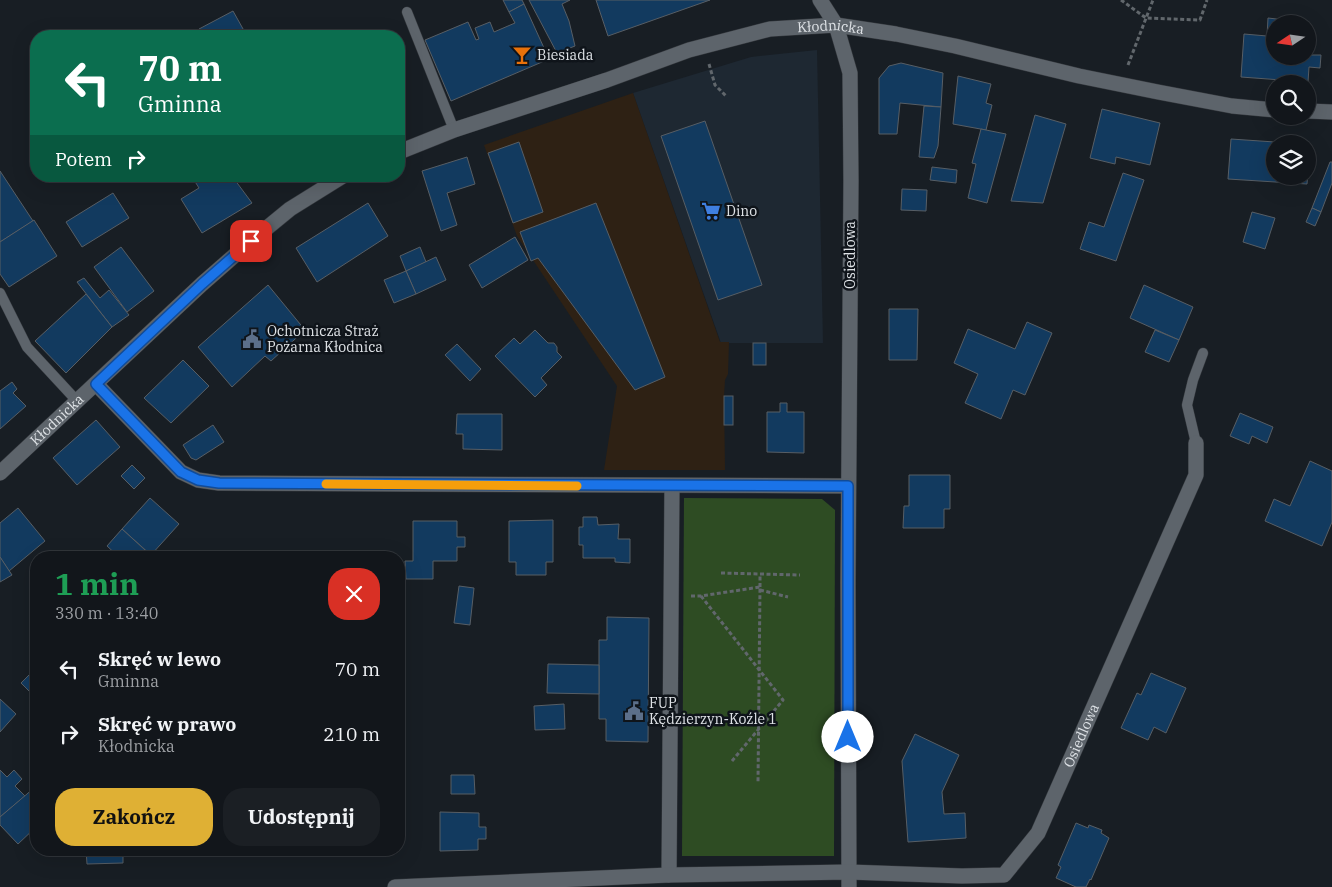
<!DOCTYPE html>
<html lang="pl">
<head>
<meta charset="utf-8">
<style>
	body { margin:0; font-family:"IBM Plex Serif",serif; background:#1b1f24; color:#f1f3f6; height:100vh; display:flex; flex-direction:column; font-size:19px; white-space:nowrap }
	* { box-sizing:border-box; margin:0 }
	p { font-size:16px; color:#9c9fa3 }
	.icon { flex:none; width:28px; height:28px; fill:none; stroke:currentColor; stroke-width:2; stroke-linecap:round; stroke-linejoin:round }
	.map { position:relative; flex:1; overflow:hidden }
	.details { position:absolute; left:30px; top:551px; width:375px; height:305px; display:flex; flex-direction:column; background:#12161b; border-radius:20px; box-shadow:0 5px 20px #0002,0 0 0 1px #31353a }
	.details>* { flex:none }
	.guide { position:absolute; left:30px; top:30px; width:375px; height:152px; border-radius:20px; box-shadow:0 5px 20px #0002,0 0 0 1px #31353a; background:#0b6e4f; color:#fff; overflow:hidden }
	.needle { width:32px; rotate:257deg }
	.fabs { position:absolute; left:1266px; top:15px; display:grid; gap:10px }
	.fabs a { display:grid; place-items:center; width:50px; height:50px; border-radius:50%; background:#12161b; box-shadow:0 5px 20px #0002,0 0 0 1px #31353a; font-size:25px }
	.pin { position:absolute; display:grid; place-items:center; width:42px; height:42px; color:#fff; margin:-21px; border-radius:10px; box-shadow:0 2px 8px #0006 }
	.me { position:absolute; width:55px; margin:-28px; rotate:0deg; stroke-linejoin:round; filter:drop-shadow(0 0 4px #0008) }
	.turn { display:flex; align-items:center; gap:18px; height:105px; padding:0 25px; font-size:22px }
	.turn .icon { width:65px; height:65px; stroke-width:2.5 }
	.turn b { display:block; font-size:35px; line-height:42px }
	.then { display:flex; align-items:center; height:48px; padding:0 25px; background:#0003; gap:10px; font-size:19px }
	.round { display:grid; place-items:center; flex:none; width:52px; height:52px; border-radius:20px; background:#1b1f24 }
	.headline { display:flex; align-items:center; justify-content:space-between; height:85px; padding:0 25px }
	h1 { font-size:30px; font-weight:700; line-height:38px; color:#1e9e55 }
	.cta { display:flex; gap:10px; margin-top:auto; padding:10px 25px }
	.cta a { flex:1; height:58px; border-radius:20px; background:#dfb034; color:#111; font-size:20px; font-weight:700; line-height:58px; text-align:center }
	.cta a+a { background:#1b1f24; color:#f1f3f6 }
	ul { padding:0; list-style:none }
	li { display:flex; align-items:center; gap:15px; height:65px; padding:0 25px }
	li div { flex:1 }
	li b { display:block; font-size:19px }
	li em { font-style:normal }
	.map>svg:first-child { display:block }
</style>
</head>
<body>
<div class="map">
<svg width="1332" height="887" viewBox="0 0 1332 887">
	<rect width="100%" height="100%" fill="#181e24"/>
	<path fill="#1e2832" d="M817 50 823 343H721L633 93 751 57Z"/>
	<path fill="#2e2114" d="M633 93 720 342H729L728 374 725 380 724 396 725 470H604L617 386 517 236 484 145Z"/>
	<path fill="#2e4c23" d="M684 498 822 499 835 510 834 856H682Z"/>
	<g fill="#123a5f" stroke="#575e65" fill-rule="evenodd">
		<path d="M503 0H522L524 4 509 12Z"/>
		<path d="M529 0H570L562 4 569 21 575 46 557 53Z"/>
		<path d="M596 0H710L608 36Z"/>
		<path d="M524 4 549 59 451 101 425 40 468 22 476 40 479 39 475 28 490 22 494 32 515 23 509 12Z"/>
		<path d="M233 11 247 36H202L199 29Z"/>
		<path d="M1268 18 1310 23 1308 38 1312 39 1310 55H1321L1320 68 1309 67 1308 82 1241 77 1244 34 1267 36ZM1275 24H1308V56H1275Z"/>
		<path d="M901 63 943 73 941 107 900 103 897 134H879V78L889 66Z"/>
		<path d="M958 76 991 84 986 103 992 105 986 130 953 124Z"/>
		<path d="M924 106 941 107 938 146 934 158 919 157Z"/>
		<path d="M1102 109 1160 123 1150 165 1116 157 1115 164 1090 158Z"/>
		<path d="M1035 115 1066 124 1043 203 1011 201Z"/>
		<path d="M705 121 762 285 718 300 661 136Z"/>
		<path d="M981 129 1006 134 987 203 968 198 976 164 972 163Z"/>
		<path d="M1231 139 1304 144H1275V176H1308V144H1310L1307 184 1228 179Z"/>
		<path d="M519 142 543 212 513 223 488 153Z"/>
		<path d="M467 157 475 184 447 193 457 225 441 231 422 171Z"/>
		<path d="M1330 162H1332V183L1321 212 1312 208Z"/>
		<path d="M932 167 957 170 956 183 930 180Z"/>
		<path d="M0 171 33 221 0 242Z"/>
		<path d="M1123 173 1144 180 1116 261 1080 249 1089 222 1104 227Z"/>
		<path d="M201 176H205L207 180 211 178 212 180 217 176H232L252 203 202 233 181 199 199 188 194 180Z"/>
		<path d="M902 189 927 190 926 211 901 210Z"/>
		<path d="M113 193 129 218 82 247 66 222Z"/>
		<path d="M368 203 388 236 317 282 296 248Z"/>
		<path d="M596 203 665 377 635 390 538 258 531 261 520 232Z"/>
		<path d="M1312 208 1321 212 1315 226 1306 222Z"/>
		<path d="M1252 212 1275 218 1265 249 1243 242Z"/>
		<path d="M34 220 57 256 9 287 0 274V242Z"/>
		<path d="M515 237 528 260 482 288 469 265Z"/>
		<path d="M121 247 154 291 127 312 94 267Z"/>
		<path d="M420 247 426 262 406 271 400 256Z"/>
		<path d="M436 257 446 280 416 294 406 271Z"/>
		<path d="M406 271 416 294 394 303 384 280Z"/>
		<path d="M84 278 100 298 109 290 129 315 112 327 77 282Z"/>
		<path d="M268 285 305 330 271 361 265 356 232 387 198 347Z"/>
		<path d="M1144 285 1193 307 1179 340 1130 318Z"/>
		<path d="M86 294 112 327 66 373 35 341Z"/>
		<path d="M889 309H918L917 360H889Z"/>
		<path d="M1027 322 1052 333 1025 395 1013 390 1001 419 965 403 978 374 954 363 968 329 1015 349Z"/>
		<path d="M535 330 548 343H554L557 347V352L562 357 541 378 547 385 535 397 495 356 514 338 520 344Z"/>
		<path d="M1155 330 1179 340 1169 362 1145 352Z"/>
		<rect x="753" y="343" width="13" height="22"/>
		<path d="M457 344 481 369 470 381 445 355Z"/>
		<path d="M183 360 209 386 171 423 144 398Z"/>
		<path d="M12 382 17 389 13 393 26 406 0 429V391Z"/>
		<rect x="724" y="396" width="9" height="29"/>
		<path d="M780 403H787V412H804V453L767 452V412H780Z"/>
		<path d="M1240 413 1273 427 1267 443 1252 436 1249 444 1230 436Z"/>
		<path d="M457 414H502V450L463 449V434H456Z"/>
		<path d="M96 420 120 447 77 485 53 458Z"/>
		<path d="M213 425 224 442 196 460 191 458 183 445Z"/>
		<path d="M1310 461 1332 471V522L1322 546 1265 521 1274 499 1290 506Z"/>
		<path d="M132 465 145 478 134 489 121 476Z"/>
		<path d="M909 475H950V509H944V528H903L904 506H909Z"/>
		<path d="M150 498 179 524 151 555 122 529Z"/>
		<path d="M18 508 45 541 9 571 0 557V523Z"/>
		<path d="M583 517H597L598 525 619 524 618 539H630V563L615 562V558H583V545H579V527H583Z"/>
		<path d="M553 520V562H546V575H516V562H509V521Z"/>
		<path d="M413 521H457V537H465V547H457V561H433V579H406L405 561H413Z"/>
		<path d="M122 529 145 550 138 558H120L107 546Z"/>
		<path d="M0 557 12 575 0 582Z"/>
		<path d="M459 586 474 588 470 625 454 623Z"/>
		<path d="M607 617 649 618 648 742 606 741V719H599V640H607Z"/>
		<path d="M548 664 599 665V694L547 693Z"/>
		<path d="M36 668V690L32 694 21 683Z"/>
		<path d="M1151 673 1186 688 1166 733 1154 727 1148 740 1121 728 1137 693 1141 695Z"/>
		<path d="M0 699 16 714 0 732Z"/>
		<path d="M564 704 565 729 535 730 534 706Z"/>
		<path d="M915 734 959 755 942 792 944 814 965 813 966 838 908 842 902 761Z"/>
		<path d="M0 770 7 777 14 770 22 779 15 786 25 796 0 817Z"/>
		<path d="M451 775H474L475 794H451Z"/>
		<path d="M34 788 36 791V827L18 844 0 825V817Z"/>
		<path d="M440 812 479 813V827H486V839H478V850L440 851Z"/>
		<path d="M1076 823 1088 828 1089 825 1102 830 1101 833 1109 838 1091 880 1090 879 1086 887H1076L1056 878 1061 867 1058 865Z"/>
		<path d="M86 850H123V863L87 864Z"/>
	</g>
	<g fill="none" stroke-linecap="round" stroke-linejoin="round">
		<g stroke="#34383d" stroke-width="11">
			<g id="lane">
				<path d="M407 12 454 130"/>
				<path d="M0 293 27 347 77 401"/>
				<path d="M1196 443 1187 405 1193 380 1203 353"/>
			</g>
		</g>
		<g stroke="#34383d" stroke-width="16">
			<g id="street">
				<path d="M820 0 836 25 850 73 851 181 848 583 849 887"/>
				<path d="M96 384 181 472 198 480 219 483 848 486"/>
				<path d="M669 875 672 486"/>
				<path id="s1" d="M395 887 669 875 849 872 962 876 1004 875 1038 833 1196 475V443"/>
			</g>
		</g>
		<g stroke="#34383d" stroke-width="16">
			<g id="secondary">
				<path d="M1308 111 1332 112"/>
				<path id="s2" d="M399 152 454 130 607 80 689 50 770 29 836 25 896 34 955 46 1079 76 1158 92 1232 106 1275 110"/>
				<path id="s3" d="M0 473 202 284 251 241 290 209 343 176"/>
			</g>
		</g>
		<g stroke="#61676c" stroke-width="3" stroke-dasharray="4 2.5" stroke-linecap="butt">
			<path d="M1121 0 1146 18 1200 20 1207 0"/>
			<path d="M709 64 715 85 727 97"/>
			<path d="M1128 65 1153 0"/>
			<path d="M721 573 800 575"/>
			<path d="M760 587V574"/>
			<path d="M760 590 788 597"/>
			<path d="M691 596H701L760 587 758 782"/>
			<path d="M701 596 783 700 732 761"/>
		</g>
		<use href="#lane" stroke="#5d646b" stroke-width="10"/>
		<use href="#street" stroke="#5d646b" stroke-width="15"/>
		<use href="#secondary" stroke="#5d646b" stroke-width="15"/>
	</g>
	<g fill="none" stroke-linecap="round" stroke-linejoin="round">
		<g stroke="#114b97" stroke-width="12">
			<path id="route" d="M251 241 202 284 96 384 181 472 198 480 219 483 848 486V737"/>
		</g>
		<use href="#route" stroke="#1a73e8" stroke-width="9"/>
		<path stroke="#f59e0b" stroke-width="9" d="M326 484 577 486"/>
	</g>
	<defs>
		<g id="bar-bare" transform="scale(1.5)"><path d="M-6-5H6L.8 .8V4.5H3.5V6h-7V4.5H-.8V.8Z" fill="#e8710a" stroke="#0f141a" stroke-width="2.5" paint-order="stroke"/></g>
		<g id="supermarket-bare" transform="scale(1.5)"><path d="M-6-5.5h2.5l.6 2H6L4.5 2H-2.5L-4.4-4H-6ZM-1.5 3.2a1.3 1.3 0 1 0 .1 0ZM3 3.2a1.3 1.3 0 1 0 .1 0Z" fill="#3f7fe0" stroke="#0f141a" stroke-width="2.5" paint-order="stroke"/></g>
		<g id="civic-bare" transform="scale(1.5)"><path d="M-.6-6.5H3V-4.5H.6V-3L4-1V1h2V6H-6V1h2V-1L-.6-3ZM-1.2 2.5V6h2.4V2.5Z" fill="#5c6f8a" stroke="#0f141a" stroke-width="2.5" paint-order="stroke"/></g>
	</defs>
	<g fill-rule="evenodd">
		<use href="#bar-bare" x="522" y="55"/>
		<use href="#supermarket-bare" x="711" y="211"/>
		<use href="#civic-bare" x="252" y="339"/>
		<use href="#civic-bare" x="634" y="711"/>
	</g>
	<g text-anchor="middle" stroke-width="5" stroke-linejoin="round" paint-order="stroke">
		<g font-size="14" fill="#dee2e6" stroke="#0f141a">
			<text dy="5" stroke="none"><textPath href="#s2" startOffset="452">Kłodnicka</textPath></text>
			<text transform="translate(850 255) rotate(-90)" y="5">Osiedlowa</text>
			<text dy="5" stroke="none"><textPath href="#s3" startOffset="78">Kłodnicka</textPath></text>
			<text dy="5" stroke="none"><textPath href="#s1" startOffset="770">Osiedlowa</textPath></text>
		</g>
		<g font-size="14" fill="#dee2e6" stroke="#0f141a" text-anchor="start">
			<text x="537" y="60">Biesiada</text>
			<text x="726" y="216">Dino</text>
			<text x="267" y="336">Ochotnicza Straż<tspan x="267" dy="16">Pożarna Kłodnica</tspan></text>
			<text x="649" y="708">FUP<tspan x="649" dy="16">Kędzierzyn-Koźle 1</tspan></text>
		</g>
	</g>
</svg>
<div class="fabs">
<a><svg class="needle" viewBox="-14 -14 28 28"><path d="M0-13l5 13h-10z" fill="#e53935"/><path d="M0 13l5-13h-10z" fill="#9c9fa3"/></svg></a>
<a><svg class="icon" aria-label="search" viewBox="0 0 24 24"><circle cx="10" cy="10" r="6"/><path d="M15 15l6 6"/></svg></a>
<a><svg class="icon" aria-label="layers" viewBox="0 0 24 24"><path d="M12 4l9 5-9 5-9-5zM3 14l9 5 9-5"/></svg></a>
</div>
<div class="pin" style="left:251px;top:241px;background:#d93025"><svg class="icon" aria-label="arrive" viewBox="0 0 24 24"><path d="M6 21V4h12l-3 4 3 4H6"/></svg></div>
<svg class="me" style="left:848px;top:737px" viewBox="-20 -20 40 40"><circle r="19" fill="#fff"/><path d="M0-13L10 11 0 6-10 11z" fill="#1a73e8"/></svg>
<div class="guide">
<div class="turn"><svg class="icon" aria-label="left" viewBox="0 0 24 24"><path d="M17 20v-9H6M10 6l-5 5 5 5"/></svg><div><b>70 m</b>Gminna</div></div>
<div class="then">Potem<svg class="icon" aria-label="right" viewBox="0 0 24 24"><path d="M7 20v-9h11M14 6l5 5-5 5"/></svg></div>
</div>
<section class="details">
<div class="headline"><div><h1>1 min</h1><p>330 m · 13:40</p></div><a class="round" style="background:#d93025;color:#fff"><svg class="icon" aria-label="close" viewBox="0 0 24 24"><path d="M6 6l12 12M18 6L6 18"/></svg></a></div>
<ul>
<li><svg class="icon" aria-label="left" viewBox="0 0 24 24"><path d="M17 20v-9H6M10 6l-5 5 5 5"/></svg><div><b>Skręć w lewo</b><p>Gminna</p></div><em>70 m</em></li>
<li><svg class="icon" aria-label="right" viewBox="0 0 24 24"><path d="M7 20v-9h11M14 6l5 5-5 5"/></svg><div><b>Skręć w prawo</b><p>Kłodnicka</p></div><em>210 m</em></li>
</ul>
<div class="cta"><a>Zakończ</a><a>Udostępnij</a></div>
</section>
</div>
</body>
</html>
